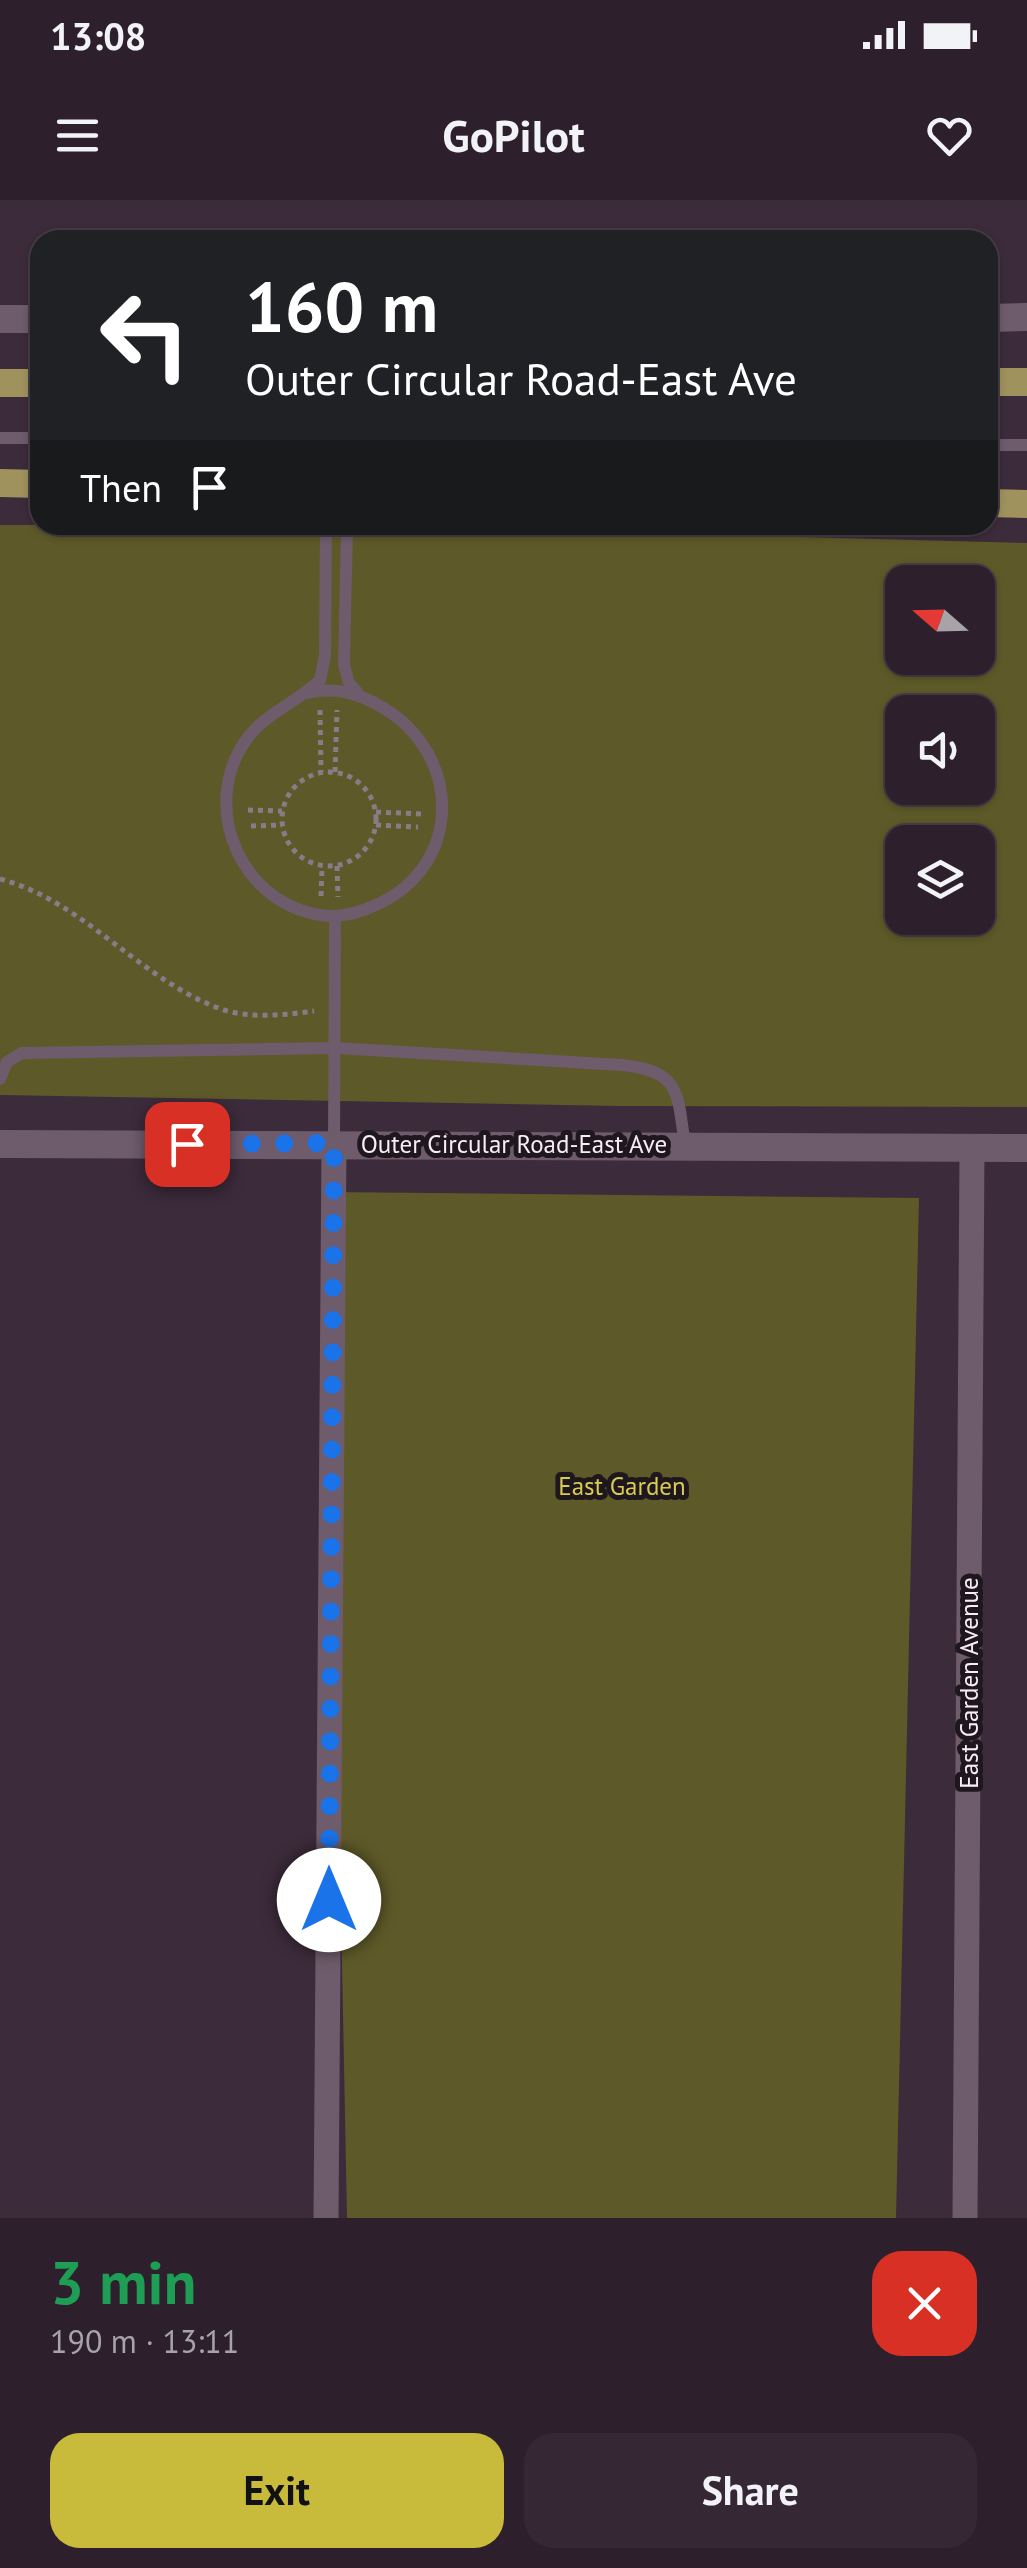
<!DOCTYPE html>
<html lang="en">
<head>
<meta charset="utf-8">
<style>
	body { margin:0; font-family:"PT Sans",sans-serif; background:#352834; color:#f1f3f6; height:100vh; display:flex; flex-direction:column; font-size:38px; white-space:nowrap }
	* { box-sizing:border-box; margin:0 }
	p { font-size:32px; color:#a7a3a9 }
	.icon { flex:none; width:55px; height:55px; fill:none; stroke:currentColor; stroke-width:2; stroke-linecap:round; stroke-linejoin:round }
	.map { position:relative; height:2018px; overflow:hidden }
	.side { display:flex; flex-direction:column; background:#2d202c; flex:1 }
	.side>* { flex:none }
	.guide { position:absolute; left:30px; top:30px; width:968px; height:305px; border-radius:30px; box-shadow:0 2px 8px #0004,0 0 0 2px #483e48; background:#202124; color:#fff; overflow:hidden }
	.needle { width:65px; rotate:290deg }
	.tools { position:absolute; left:885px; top:365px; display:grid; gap:20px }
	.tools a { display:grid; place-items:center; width:110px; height:110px; border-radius:20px; background:#2d202c; box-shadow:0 2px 8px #0004,0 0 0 2px #483e48; font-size:50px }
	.pin { position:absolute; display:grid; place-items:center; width:85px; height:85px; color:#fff; margin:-42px; border-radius:20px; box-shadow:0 5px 15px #0006 }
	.me { position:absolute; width:110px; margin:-55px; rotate:0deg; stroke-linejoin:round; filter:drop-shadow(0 0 8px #0008) }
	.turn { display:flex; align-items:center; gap:35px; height:210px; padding:0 50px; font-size:45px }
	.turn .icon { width:130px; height:130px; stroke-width:2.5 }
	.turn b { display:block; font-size:70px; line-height:85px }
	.then { display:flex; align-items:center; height:95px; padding:0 50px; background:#0003; gap:20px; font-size:38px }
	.round { display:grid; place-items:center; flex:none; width:105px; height:105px; border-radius:30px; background:#352834 }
	.headline { display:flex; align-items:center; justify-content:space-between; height:170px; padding:0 50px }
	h1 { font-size:60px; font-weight:700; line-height:75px; color:#1e9e55 }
	.primary-button { display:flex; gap:20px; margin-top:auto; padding:20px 50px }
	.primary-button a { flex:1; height:115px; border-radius:30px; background:#c8bb3b; color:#111; font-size:40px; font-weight:700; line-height:115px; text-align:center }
	.primary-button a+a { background:#352834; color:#f1f3f6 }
	.status { display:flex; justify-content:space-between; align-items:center; height:70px; padding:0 50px; background:#2d202c; direction:ltr }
	.status svg { height:28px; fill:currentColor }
	header { display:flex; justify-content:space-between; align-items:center; height:130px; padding:0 50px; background:#2d202c; font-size:45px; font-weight:700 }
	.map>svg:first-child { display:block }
</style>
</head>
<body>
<div class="status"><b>13:08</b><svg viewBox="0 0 49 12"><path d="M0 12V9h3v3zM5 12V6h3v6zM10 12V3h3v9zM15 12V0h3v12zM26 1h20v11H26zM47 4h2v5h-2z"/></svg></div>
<header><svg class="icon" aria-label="menu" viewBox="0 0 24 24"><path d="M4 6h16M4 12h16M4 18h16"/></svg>GoPilot<svg class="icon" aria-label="heart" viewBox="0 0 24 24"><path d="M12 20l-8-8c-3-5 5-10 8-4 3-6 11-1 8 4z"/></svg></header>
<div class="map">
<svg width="1027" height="2018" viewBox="0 0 1027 2018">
	<rect width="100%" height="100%" fill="#3c2b3b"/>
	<g fill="#5e5928" fill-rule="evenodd">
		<path d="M0 325H355L1027 343V907L618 906 0 895ZM902 382H978V458H902ZM902 512H978V588H902ZM902 642H978V718H902Z"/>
		<path d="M327 992 919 998 896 2018H347Z"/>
	</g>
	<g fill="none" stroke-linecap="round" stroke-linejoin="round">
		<g stroke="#897b88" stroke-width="5" stroke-dasharray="5 5" stroke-linecap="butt">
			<path d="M320 510 321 572"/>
			<circle cx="329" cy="619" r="47"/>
			<path d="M335 572 337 510"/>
			<path d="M248 610 282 611"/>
			<path d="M376 612 423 614"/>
			<path d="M376 625 418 627"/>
			<path d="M251 626 282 625"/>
			<path d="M337 666 338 697"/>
			<path d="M0 679C84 701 140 780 221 809 250 819 285 815 314 811"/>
			<path d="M321 696 322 667"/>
		</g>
		<g stroke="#6e5b6c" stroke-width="12">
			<path d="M0 238H40"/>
			<path d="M988 245H1027"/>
			<path d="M347 325 344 465 349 483 358 493"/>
			<path d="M307 493C334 487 356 492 380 506 462 552 465 665 376 705 363 711 346 716 332 716 243 712 195 606 249 536 268 512 299 501 320 480L325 456 326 325"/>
			<path d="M0 879 7 862 22 853 336 848 622 865C682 871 677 894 685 945"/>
			<path d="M334 943 335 716"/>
		</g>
		<g stroke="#6e5b6c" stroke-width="25">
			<path d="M326 2018 334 943"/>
			<path d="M965 2018 972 949"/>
		</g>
		<g stroke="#6e5b6c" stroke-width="28">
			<path d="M988 118 1027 117"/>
			<path d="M0 119H40"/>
			<path d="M0 944 1027 948"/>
		</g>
		<g stroke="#9f925d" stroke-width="28">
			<path d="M988 182H1027"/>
			<path d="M0 183H40"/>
			<path d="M0 283 40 284"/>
			<path d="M988 303 1027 304"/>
		</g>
	</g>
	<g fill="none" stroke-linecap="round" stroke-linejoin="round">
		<path stroke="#1a73e8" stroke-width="18" stroke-dasharray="0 32.4" d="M187 944 334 943 329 1700"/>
	</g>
	<g text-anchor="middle" stroke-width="10" stroke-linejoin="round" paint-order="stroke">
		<g font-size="25" fill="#f8edf7" stroke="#1f171e">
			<text x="514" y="953">Outer Circular Road-East Ave</text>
			<text transform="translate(969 1483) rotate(-90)" y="9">East Garden Avenue</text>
		</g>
		<g font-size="25" fill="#d8cb4e" stroke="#1f171e">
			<text x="622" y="1295">East Garden</text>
		</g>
	</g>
</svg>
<div class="tools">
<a><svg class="needle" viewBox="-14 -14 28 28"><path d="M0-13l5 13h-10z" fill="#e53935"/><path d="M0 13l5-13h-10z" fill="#a7a3a9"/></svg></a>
<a><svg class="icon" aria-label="sound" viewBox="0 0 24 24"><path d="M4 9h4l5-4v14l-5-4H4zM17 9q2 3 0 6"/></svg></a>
<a><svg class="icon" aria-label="layers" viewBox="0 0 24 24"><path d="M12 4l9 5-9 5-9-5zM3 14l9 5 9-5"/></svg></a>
</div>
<div class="pin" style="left:187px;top:944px;background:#d93025"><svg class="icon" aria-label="arrive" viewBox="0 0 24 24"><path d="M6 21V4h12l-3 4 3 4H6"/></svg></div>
<svg class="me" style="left:329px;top:1700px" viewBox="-20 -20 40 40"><circle r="19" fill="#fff"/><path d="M0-13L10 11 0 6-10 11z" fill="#1a73e8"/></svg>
<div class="guide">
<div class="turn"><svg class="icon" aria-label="left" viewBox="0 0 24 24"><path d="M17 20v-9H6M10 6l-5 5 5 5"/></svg><div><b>160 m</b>Outer Circular Road-East Ave</div></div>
<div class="then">Then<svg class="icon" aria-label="arrive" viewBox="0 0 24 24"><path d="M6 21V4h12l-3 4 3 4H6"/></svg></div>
</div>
</div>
<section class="side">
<div class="headline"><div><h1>3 min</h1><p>190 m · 13:11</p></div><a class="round" style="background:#d93025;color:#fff"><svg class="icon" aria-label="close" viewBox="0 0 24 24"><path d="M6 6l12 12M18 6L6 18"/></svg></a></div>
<div class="primary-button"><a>Exit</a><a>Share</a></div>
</section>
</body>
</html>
